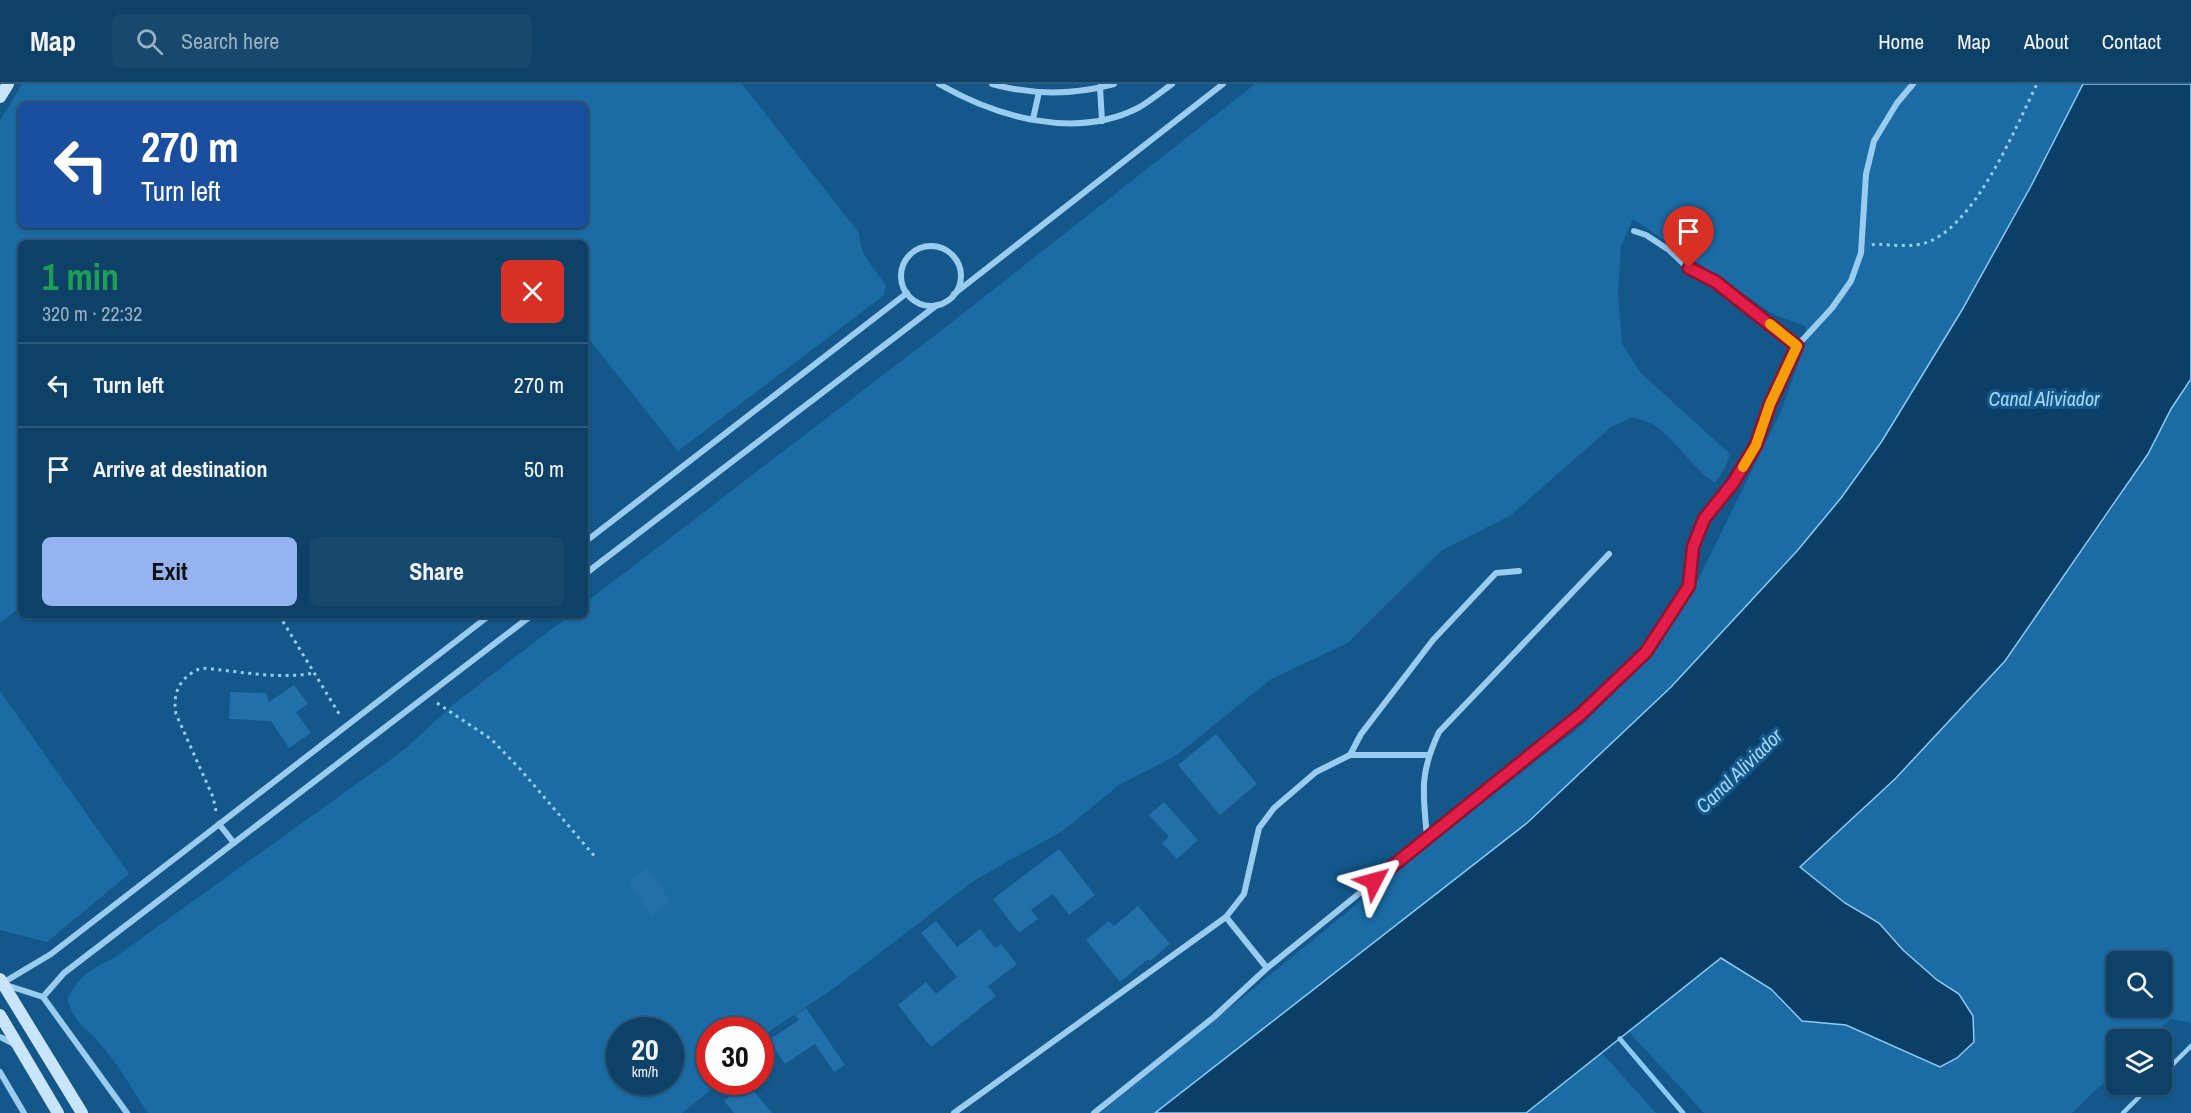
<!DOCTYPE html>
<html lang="en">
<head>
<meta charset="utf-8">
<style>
	body { margin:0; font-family:"Archivo Narrow",sans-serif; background:#17486e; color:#f1f3f6; height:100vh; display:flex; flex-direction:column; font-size:22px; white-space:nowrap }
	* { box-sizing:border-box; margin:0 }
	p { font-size:20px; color:#9bafc0 }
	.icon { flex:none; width:33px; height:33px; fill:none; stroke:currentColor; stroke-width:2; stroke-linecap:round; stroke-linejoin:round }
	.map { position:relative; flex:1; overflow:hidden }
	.details { position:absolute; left:18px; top:156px; width:570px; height:378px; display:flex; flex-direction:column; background:#0e4168; border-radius:9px; box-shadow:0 2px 4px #0004,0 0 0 2px #2e5a7c }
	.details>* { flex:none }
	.banner { position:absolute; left:18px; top:18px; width:570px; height:126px; border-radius:9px; box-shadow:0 2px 4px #0004,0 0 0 2px #2e5a7c; background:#1a4fa0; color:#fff; overflow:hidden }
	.tools { position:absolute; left:2106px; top:867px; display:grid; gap:12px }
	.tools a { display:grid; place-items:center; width:66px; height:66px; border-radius:9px; background:#0e4168; box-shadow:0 2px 4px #0004,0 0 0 2px #2e5a7c; font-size:30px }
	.speed { position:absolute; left:606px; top:933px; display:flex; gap:12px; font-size:30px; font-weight:700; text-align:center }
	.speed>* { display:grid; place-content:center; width:78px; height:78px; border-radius:50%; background:#0e4168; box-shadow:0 2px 4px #0004,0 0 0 2px #2e5a7c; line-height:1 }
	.speed small { font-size:15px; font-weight:400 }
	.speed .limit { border:9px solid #d22; background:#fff; color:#111 }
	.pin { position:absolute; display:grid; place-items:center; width:51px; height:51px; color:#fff; margin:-62px -26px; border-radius:50% 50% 50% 0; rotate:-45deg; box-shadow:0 0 6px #0007 }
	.pin .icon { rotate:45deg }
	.me { position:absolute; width:66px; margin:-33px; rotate:51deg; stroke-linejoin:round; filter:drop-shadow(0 0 4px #0008) }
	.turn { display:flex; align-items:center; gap:21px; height:126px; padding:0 24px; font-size:27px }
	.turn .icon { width:78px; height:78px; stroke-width:2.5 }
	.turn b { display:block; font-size:42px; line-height:51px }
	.round { display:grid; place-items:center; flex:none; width:63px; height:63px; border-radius:9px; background:#17486e }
	.head { display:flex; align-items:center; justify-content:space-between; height:102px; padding:0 24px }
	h1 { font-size:36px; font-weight:800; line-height:45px; color:#1e9e55 }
	.cta { display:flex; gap:12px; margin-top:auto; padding:12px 24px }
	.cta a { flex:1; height:69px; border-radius:9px; background:#95b2f1; color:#111; font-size:24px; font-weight:800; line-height:69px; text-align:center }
	.cta a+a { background:#17486e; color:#f1f3f6 }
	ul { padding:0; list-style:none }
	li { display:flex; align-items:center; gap:18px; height:84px; padding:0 24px; border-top:2px solid #2e5a7c }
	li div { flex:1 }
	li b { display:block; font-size:22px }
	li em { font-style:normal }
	header { display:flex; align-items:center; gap:36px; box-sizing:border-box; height:84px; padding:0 30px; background:#0e4168; border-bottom:2px solid #2e5a7c }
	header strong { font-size:28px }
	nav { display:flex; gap:33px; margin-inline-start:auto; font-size:21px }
	.search { width:420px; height:54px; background:#17486e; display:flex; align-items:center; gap:15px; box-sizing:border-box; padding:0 21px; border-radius:9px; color:#9bafc0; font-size:22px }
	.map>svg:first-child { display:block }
</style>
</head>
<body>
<header>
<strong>Map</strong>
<div class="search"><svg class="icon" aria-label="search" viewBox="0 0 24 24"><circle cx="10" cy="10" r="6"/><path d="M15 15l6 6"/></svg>Search here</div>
<nav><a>Home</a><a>Map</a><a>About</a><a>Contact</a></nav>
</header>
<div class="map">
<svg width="2191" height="1029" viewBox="0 0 2191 1029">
	<rect width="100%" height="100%" fill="#13578b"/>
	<g fill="#1b6ba5" fill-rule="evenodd">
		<path d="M22 0H742L859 149C861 174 873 182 886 202L884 210 879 215 678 367 585 250V159H21V523L0 539V37ZM21 21H585V141H21Z"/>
		<path d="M1255 0H2083L2031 102 1962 226 1882 357 1841 414 1797 467 1671 603 1527 739 1155 1029H1100L1437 755 1582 641 1651 571 1694 504 1781 327 1807 255 1805 242 1773 230 1633 135 1621 162 1618 210 1622 260 1641 289 1730 370 1725 384 1715 399C1691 384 1678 357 1654 341 1648 337 1639 336 1632 333L1610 344 1511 431 1442 466 1348 559 1271 595 1177 671 1119 701 1064 746 975 796 830 907 761 953 760 946H710V998H721L682 1029H148C133 1007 120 983 103 963 87 944 75 941 67 915 78 894 92 883 114 874L405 665 455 619 570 531H585V519L938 249ZM620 946H670V998H620Z"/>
		<path d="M2191 295V939L2171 935 2149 955 2116 956V987L2072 1029H1704L1628 947 1721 873 1771 905 1802 937 1846 941 1940 982 1959 910 1937 896 1903 866 1879 839 1845 819 1800 783 1895 695 2005 577 2116 419 2171 325ZM2116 878H2162V922H2116Z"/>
		<path d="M0 607 129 790 47 858 0 846Z"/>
		<path d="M1602 969 1656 1029H1526Z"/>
	</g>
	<path fill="#0c3f67" stroke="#8ccaf4" stroke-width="1.5" d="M2083 0H2191V295L2171 325 2148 370 2005 577 1895 695 1800 783 1845 819 1879 839 1903 866 1937 896 1959 910 1973 932 1974 958 1957 974 1940 983 1846 941 1802 937 1771 905 1721 874 1526 1029H1155L1527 739 1671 603 1797 467 1841 414 1882 357 1962 226 2031 102Z"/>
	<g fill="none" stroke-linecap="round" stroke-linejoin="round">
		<path stroke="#8ccaf4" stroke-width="5" d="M1620 955 1683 1029"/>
	</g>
	<g fill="#2170aa">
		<path d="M294 601 308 620 296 628 311 649 289 664 271 637 229 635 230 608 266 609 269 618Z"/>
		<path d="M1216 650 1257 700 1220 731 1178 681Z"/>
		<path d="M1164 718 1198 756 1177 775 1162 759 1169 753 1149 731Z"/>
		<path d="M1059 765 1095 811 1069 831 1053 810 1031 826 1038 835 1019 849 993 815Z"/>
		<path d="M648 784 671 818 651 832 628 798Z"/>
		<path d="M1138 822 1170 860 1150 877 1148 875 1120 898 1086 856 1109 837 1114 842Z"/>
		<path d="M936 837 957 863 980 845 995 864 1001 860 1017 880 988 902 996 912 931 963 898 921 926 898 936 910 957 893 921 849Z"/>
		<path d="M806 924 845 981 834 988 815 960 785 980 769 956 799 936 795 931Z"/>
		<path d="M746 998 772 1029H734L724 1017Z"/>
	</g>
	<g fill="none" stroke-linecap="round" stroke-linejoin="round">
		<g stroke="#9accf0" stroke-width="3" stroke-dasharray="3 4.5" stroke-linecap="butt">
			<path d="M1872 161 1875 160C1890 161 1906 163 1921 160 1973 149 2015 44 2037 0"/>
			<path d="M279 531 341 633"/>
			<path d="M437 619 491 655 521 686 596 774"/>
			<path d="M216 727 213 713 176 630C172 609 180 592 202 584 239 587 277 596 314 589"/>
		</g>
		<g stroke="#9accf0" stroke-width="4.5">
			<path d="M2162 991 2191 962"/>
			<path d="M2123 1029 2152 1000"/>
		</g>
		<g stroke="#9accf0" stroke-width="6">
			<path d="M939 0C996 33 1075 56 1138 24 1150 17 1161 8 1172 0"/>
			<path d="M992 0C1032 11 1074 11 1114 0"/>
			<path d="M1100 3 1102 37"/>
			<path d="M1033 35 1039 8"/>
			<path d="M1634 147 1646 151 1669 166 1688 184 1716 198 1797 262"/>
			<circle cx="931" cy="192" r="30"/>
			<path d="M954 210 1223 0"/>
			<path d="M585 458 907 209"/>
			<path d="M585 490 937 221"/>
			<path d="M1350 671H1428"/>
			<path d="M219 740 234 759"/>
			<path d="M1427 753C1423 709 1419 690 1439 648L1609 470"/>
			<path d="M1226 833 1244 810 1259 744 1274 724 1316 688 1350 671 1361 650 1433 556 1496 489 1519 487"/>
			<path d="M1 900 51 870 490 531"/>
			<path d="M6 901 43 913 127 1029"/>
			<path d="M43 913 64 889 94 866 532 531"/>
			<path d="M0 953 16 961"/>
			<path d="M0 988 24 1029"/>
			<path d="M954 1029 1226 833 1267 884"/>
			<path d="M1094 1029 1214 933 1267 884 1581 630 1646 568 1689 502 1693 463 1704 435 1733 399 1756 361 1770 320 1797 262 1832 224 1851 197 1861 169 1866 90 1874 57 1897 19 1913 0"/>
		</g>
		<g stroke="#c9e5fb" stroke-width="12">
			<path d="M0 13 8 0"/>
			<path d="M0 895 82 1029"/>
			<path d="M0 931 58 1029"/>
		</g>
	</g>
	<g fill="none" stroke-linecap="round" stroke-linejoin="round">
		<g stroke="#92132f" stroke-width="15">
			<path id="route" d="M1374 797 1581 630 1646 568 1689 502 1693 463 1704 435 1733 399 1756 361 1770 320 1797 262 1716 198 1689 184"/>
		</g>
		<use href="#route" stroke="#e11d48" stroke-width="10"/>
		<path stroke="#f59e0b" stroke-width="10" d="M1743 383 1756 361 1770 320 1797 262 1770 240"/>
	</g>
	<g text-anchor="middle" stroke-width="6" stroke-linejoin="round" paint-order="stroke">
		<g font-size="20" font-style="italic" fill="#a6d6f8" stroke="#13578b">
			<text x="2044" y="322">Canal Aliviador</text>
			<text transform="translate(1739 687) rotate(-44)" y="7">Canal Aliviador</text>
		</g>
	</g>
</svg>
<div class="tools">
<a><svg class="icon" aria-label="search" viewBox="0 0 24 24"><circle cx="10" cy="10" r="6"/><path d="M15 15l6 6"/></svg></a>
<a><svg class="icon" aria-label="layers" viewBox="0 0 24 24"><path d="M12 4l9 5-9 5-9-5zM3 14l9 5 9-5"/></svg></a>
</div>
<div class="speed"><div>20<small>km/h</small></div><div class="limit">30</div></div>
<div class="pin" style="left:1689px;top:184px;background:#d93025"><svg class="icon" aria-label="arrive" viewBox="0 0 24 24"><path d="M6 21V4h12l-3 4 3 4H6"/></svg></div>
<svg class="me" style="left:1374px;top:797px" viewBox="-20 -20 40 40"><path d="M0-17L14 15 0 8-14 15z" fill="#e11d48" stroke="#fff" stroke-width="4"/></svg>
<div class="banner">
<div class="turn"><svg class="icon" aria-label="left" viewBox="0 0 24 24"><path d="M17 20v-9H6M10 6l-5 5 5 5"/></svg><div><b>270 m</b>Turn left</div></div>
</div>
<section class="details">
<div class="head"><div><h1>1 min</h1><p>320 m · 22:32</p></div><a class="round" style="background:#d93025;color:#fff"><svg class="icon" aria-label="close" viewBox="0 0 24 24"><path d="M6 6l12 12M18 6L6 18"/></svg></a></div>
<ul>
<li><svg class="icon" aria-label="left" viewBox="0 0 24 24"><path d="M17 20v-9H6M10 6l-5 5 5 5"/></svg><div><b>Turn left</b></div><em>270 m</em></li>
<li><svg class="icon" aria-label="arrive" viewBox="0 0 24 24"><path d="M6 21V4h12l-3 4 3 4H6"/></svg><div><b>Arrive at destination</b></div><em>50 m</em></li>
</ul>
<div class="cta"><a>Exit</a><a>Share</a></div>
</section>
</div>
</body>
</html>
